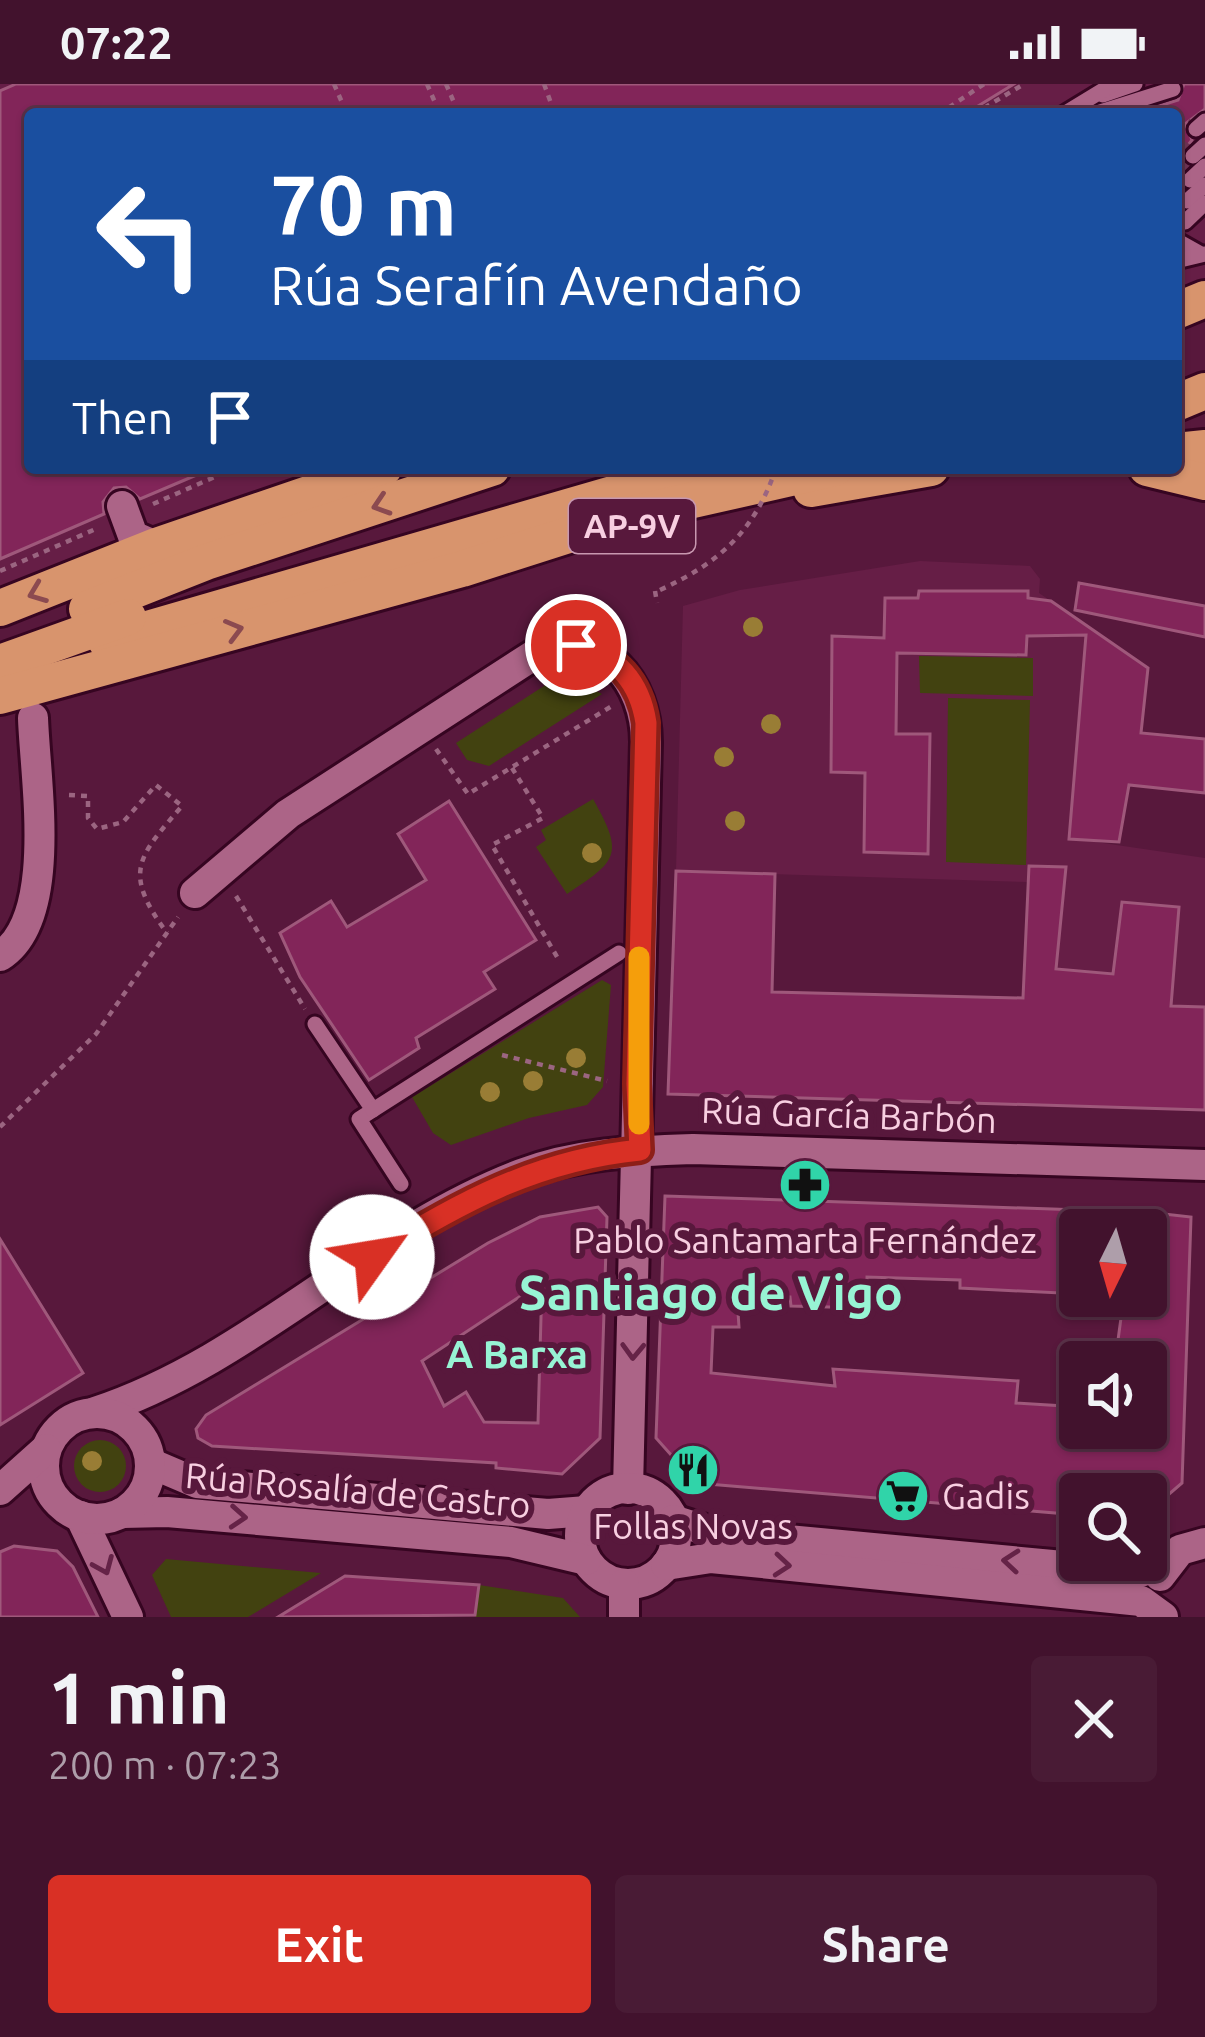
<!DOCTYPE html>
<html lang="en">
<head>
<meta charset="utf-8">
<style>
	body { margin:0; font-family:Ubuntu,sans-serif; background:#491b35; color:#f1f3f6; height:100vh; display:flex; flex-direction:column; font-size:45px; white-space:nowrap }
	* { box-sizing:border-box; margin:0 }
	p { font-size:39px; color:#ae9eaa }
	.icon { flex:none; width:66px; height:66px; fill:none; stroke:currentColor; stroke-width:2; stroke-linecap:round; stroke-linejoin:round }
	.map { position:relative; height:1533px; overflow:hidden }
	.side { display:flex; flex-direction:column; background:#42122d; flex:1 }
	.side>* { flex:none }
	.top-card { position:absolute; left:24px; top:24px; width:1158px; height:366px; border-radius:12px; box-shadow:0 3px 9px #0004,0 0 0 3px #5a3249; background:#1a4fa0; color:#fff; overflow:hidden }
	.needle { width:78px; rotate:185deg }
	.buttons { position:absolute; left:1059px; top:1125px; display:grid; gap:24px }
	.buttons a { display:grid; place-items:center; width:108px; height:108px; border-radius:12px; background:#42122d; box-shadow:0 3px 9px #0004,0 0 0 3px #5a3249; font-size:60px }
	.pin { position:absolute; display:grid; place-items:center; width:102px; height:102px; color:#fff; margin:-51px; border:6px solid #fff; border-radius:50%; box-shadow:0 3px 12px #0007 }
	.me { position:absolute; width:132px; margin:-66px; rotate:58deg; stroke-linejoin:round; filter:drop-shadow(0 0 9px #0008) }
	.turn { display:flex; align-items:center; gap:42px; height:252px; padding:0 48px; font-size:54px }
	.turn .icon { width:156px; height:156px; stroke-width:2.5 }
	.turn b { display:block; font-size:84px; line-height:102px }
	.then { display:flex; align-items:center; height:114px; padding:0 48px; background:#0003; gap:24px; font-size:45px }
	.round { display:grid; place-items:center; flex:none; width:126px; height:126px; border-radius:12px; background:#491b35 }
	.head { display:flex; align-items:center; justify-content:space-between; height:204px; padding:0 48px }
	h1 { font-size:72px; font-weight:700; line-height:90px }
	.action { display:flex; gap:24px; margin-top:auto; padding:24px 48px }
	.action a { flex:1; height:138px; border-radius:12px; background:#d93025; color:#fff; font-size:48px; font-weight:700; line-height:138px; text-align:center }
	.action a+a { background:#491b35; color:#f1f3f6 }
	.status { display:flex; justify-content:space-between; align-items:center; height:84px; padding:0 60px; background:#42122d; direction:ltr }
	.status svg { height:33px; fill:currentColor }
	.map>svg:first-child { display:block }
</style>
</head>
<body>
<div class="status"><b>07:22</b><svg viewBox="0 0 49 12"><path d="M0 12V9h3v3zM5 12V6h3v6zM10 12V3h3v9zM15 12V0h3v12zM26 1h20v11H26zM47 4h2v5h-2z"/></svg></div>
<div class="map">
<svg width="1205" height="1533" viewBox="0 0 1205 1533">
	<rect width="100%" height="100%" fill="#58183c"/>
	<g fill="#661e46">
		<path d="M0 0H1205V205L1176 214V30H30V384H356L0 524Z"/>
		<path d="M920 477 1030 482 1040 495 1039 509 1090 544 1069 754 1205 774V923L1171 922 1178 823 1122 818 1113 890 1056 885 1065 783 1029 782 1028 798 676 787 683 522 740 506Z"/>
	</g>
	<g fill="#424210">
		<path d="M919 572 1033 574V612L920 609Z"/>
		<path d="M570 593 602 610 489 682 467 676 456 659 550 598Z"/>
		<path d="M948 614 1030 616 1026 781 946 778Z"/>
		<path d="M593 715C625 771 617 777 567 810L536 763 546 756 541 746Z"/>
		<path d="M602 896 611 901 603 1003 587 1021 529 1034 451 1061 433 1049 412 1013Z"/>
		<circle cx="100" cy="1382" r="26"/>
		<path d="M166 1475 321 1489 248 1533H171L152 1491Z"/>
		<path d="M479 1501 563 1514 580 1533H475Z"/>
	</g>
	<g fill="#822559" stroke="#9f587b" stroke-width="3" fill-rule="evenodd">
		<path d="M16 0H1014L965 30H30V384H213L140 415 126 403 114 404 103 418 104 430 0 475V7Z"/>
		<path d="M1184 0H1205V25L1185 40 1192 56 1181 70 1187 82 1179 91 1182 105 1176 113V30H1134L1178 16Z"/>
		<path d="M1079 499 1205 522V553L1075 526Z"/>
		<path d="M919 507H1028V514L1051 517 1148 584 1141 649 1205 655V709L1129 701 1119 758 1069 755 1086 551 1027 552 1026 571 897 569 896 650H930L928 770 864 768 865 689 831 688 832 552 884 554 885 514H918Z"/>
		<path d="M449 717 536 856 484 888 495 905 416 954 419 964 369 996 300 893 280 849 331 817 347 843 426 796 398 750Z"/>
		<path d="M1029 782 1066 783 1056 885 1113 890 1122 818 1179 823 1171 922 1205 923V1026L668 1010 676 787 775 790 772 908 1023 914Z"/>
		<path d="M665 1112 1080 1126V1210L960 1204V1196L867 1193 866 1224 791 1222 790 1213H737L739 1243H713L711 1289 835 1302 833 1285 1018 1297 1016 1319 1080 1323V1344H1146V1278H1115L1124 1212H1146V1128L1191 1133 1182 1399 1146 1430V1410H1080V1431L696 1399 656 1354Z"/>
		<path d="M598 1123 607 1133 600 1354 562 1390 496 1384V1379L212 1362 198 1354 196 1345 206 1331 488 1159 540 1133ZM542 1198 538 1339 484 1338 466 1308 444 1322 422 1277Z"/>
		<path d="M0 1155 83 1289 0 1341Z"/>
		<path d="M14 1462 57 1467 73 1483 98 1533H0V1468Z"/>
		<path d="M345 1492 479 1501 475 1531 278 1533Z"/>
	</g>
	<g fill="none" stroke-linecap="round" stroke-linejoin="round">
		<path stroke="#703355" stroke-width="36" stroke-dasharray="36 18" stroke-linecap="butt" d="M1176 94 1205 44"/>
		<g stroke="#360521" stroke-width="21">
			<g id="lane">
				<path d="M1103 11 1135 0"/>
				<path d="M1064 30 1113 0"/>
				<path d="M1094 30 1173 5"/>
				<path d="M1196 45 1205 37"/>
				<path d="M1193 72 1205 61"/>
				<path d="M1190 96 1205 82"/>
				<path d="M1187 117 1205 101"/>
				<path d="M1185 138 1205 119"/>
				<path d="M1176 156 1201 170"/>
				<path d="M1176 177 1205 170"/>
				<path d="M315 940 373 1026 359 1035 401 1100"/>
				<path d="M373 1026 619 869"/>
			</g>
		</g>
		<g stroke="#360521" stroke-width="36">
			<g id="street">
				<path d="M122 422 133 452 156 462"/>
				<path d="M195 809 288 730 540 567C604 545 646 599 646 658L628 1405"/>
				<path d="M0 872C59 835 35 696 33 634"/>
				<path d="M150 1379 197 1399 548 1430 587 1427"/>
				<circle cx="628" cy="1452" r="48"/>
				<path d="M122 1429 167 1428 511 1458 586 1476"/>
				<path d="M80 1432 128 1533"/>
				<path d="M673 1436 714 1449 1138 1489 1167 1478"/>
				<path d="M666 1481 711 1474 1141 1517 1163 1533"/>
				<path d="M1160 1492 1180 1466 1205 1459"/>
				<path d="M624 1533V1500"/>
			</g>
		</g>
		<g stroke="#360521" stroke-width="36">
			<g id="secondary">
				<path d="M95 1328C251 1277 368 1148 521 1090 576 1069 634 1067 693 1065L1205 1081"/>
				<circle cx="97" cy="1382" r="53"/>
				<path d="M0 1406 46 1365"/>
			</g>
		</g>
		<g stroke="#360521" stroke-width="42">
			<g id="highway">
				<path d="M1176 227 1205 215"/>
				<path d="M1176 319 1205 307"/>
				<path d="M1176 367 1205 364"/>
				<path d="M1147 384 1205 398"/>
				<path d="M811 405 931 384"/>
				<path d="M0 524 156 462 384 384"/>
				<path d="M87 525 206 478 492 384"/>
				<path d="M106 557 702 384"/>
				<path d="M0 579 128 533"/>
				<path d="M0 612 462 485 640 428 835 384"/>
			</g>
		</g>
		<g stroke="#9b6581" stroke-width="4.5" stroke-dasharray="6 6" stroke-linecap="butt">
			<path d="M334 0 347 30"/>
			<path d="M427 0 440 30"/>
			<path d="M446 0 459 30"/>
			<path d="M544 0 555 30"/>
			<path d="M939 30 984 0"/>
			<path d="M974 30 1024 0"/>
			<path d="M153 420 235 384"/>
			<path d="M0 487 98 444"/>
			<path d="M655 507 657 519"/>
			<path d="M436 665 468 710 612 622"/>
			<path d="M512 684 543 734 492 761 560 878"/>
			<path d="M69 711 88 712V734L97 745 123 738 156 701 182 722C138 773 122 788 167 849"/>
			<path d="M236 812 305 925"/>
			<path d="M502 971 607 997"/>
			<path d="M0 1043 96 950 178 833"/>
		</g>
		<use href="#lane" stroke="#ac6487" stroke-width="15"/>
		<use href="#street" stroke="#ac6487" stroke-width="30"/>
		<use href="#secondary" stroke="#ac6487" stroke-width="30"/>
		<use href="#highway" stroke="#d8946d" stroke-width="36"/>
		<path stroke="#9b6581" stroke-width="4.5" stroke-dasharray="6 6" stroke-linecap="butt" d="M660 506C719 479 755 447 776 384"/>
	</g>
	<g fill="#997d35">
		<circle cx="753" cy="543" r="10"/>
		<circle cx="771" cy="640" r="10"/>
		<circle cx="724" cy="673" r="10"/>
		<circle cx="735" cy="737" r="10"/>
		<circle cx="592" cy="769" r="10"/>
		<circle cx="576" cy="974" r="10"/>
		<circle cx="533" cy="997" r="10"/>
		<circle cx="490" cy="1008" r="10"/>
		<circle cx="92" cy="1377" r="10"/>
	</g>
	<defs><path id="oneway-chevron" d="M-2-3.5L2.5 0L-2 3.5" fill="none" stroke-width="1.6" stroke-linecap="round" stroke-linejoin="round" transform="scale(3)"/></defs>
	<g stroke="#8b4a50">
		<use href="#oneway-chevron" transform="translate(381 421) rotate(162)"/>
		<use href="#oneway-chevron" transform="translate(37 509) rotate(159)"/>
		<use href="#oneway-chevron" transform="translate(234 546) rotate(-15)"/>
	</g>
	<g stroke="#652347">
		<use href="#oneway-chevron" transform="translate(633 1267) rotate(92)"/>
		<use href="#oneway-chevron" transform="translate(238 1433) rotate(4)"/>
		<use href="#oneway-chevron" transform="translate(1011 1477) rotate(-175)"/>
		<use href="#oneway-chevron" transform="translate(782 1481) rotate(5)"/>
		<use href="#oneway-chevron" transform="translate(104 1482) rotate(67)"/>
	</g>
	<g fill="none" stroke-linecap="round" stroke-linejoin="round">
		<g stroke="#8d1f18" stroke-width="30">
			<path id="route" d="M372 1173C458 1119 537 1076 640 1066L637 1000 646 639C640 598 616 571 576 561"/>
		</g>
		<use href="#route" stroke="#d93025" stroke-width="21"/>
		<path stroke="#f59e0b" stroke-width="21" d="M639 1040V873"/>
	</g>
	<defs>
		<g id="pharmacy-disc" transform="scale(2.7)"><circle r="9.5" fill="#30d4a9" stroke="#58183c"/><path d="M-2-6h4v4h4v4h-4v4h-4v-4h-4v-4h4Z" fill="#111"/></g>
		<g id="restaurant-disc" transform="scale(2.7)"><circle r="9.5" fill="#30d4a9" stroke="#58183c"/><path d="M-5-6h1v4h1v-4h1v4h1v-4h1v5L-1.5 .5V6h-2V.5L-5-1ZM5-6V6H3V1.5H1.5Q1.5-4 5-6Z" fill="#111"/></g>
		<g id="supermarket-disc" transform="scale(2.7)"><circle r="9.5" fill="#30d4a9" stroke="#58183c"/><path d="M-6-5.5h2.5l.6 2H6L4.5 2H-2.5L-4.4-4H-6ZM-1.5 3.2a1.3 1.3 0 1 0 .1 0ZM3 3.2a1.3 1.3 0 1 0 .1 0Z" fill="#111"/></g>
	</defs>
	<g fill-rule="evenodd">
		<use href="#pharmacy-disc" x="805" y="1101"/>
		<use href="#restaurant-disc" x="693" y="1386"/>
		<use href="#supermarket-disc" x="903" y="1412"/>
	</g>
	<g text-anchor="middle" stroke-width="12" stroke-linejoin="round" paint-order="stroke">
		<rect fill="#58183c" stroke="#c898b0" stroke-width="3" x="569" y="415" width="126" height="54" rx="9"/>
		<g font-size="33" font-weight="bold" fill="#f8cfe1">
			<text x="632" y="454">AP-9V</text>
		</g>
		<g font-size="36" fill="#f8cfe1" stroke="#58183c">
			<text transform="translate(849 1031) rotate(2)" y="13">Rúa García Barbón</text>
			<text transform="translate(358 1406) rotate(5)" y="13">Rúa Rosalía de Castro</text>
		</g>
		<g font-size="36" fill="#f8cfe1" stroke="#58183c">
			<text x="805" y="1169">Pablo Santamarta Fernández</text>
			<text x="942" y="1425" text-anchor="start">Gadis</text>
			<text x="693" y="1455">Follas Novas</text>
		</g>
		<g font-size="39" font-weight="bold" fill="#97f4d4" stroke="#58183c">
			<text x="517" y="1284">A Barxa</text>
		</g>
		<g font-size="48" font-weight="bold" fill="#97f4d4" stroke="#58183c">
			<text x="711" y="1226">Santiago de Vigo</text>
		</g>
	</g>
</svg>
<div class="buttons">
<a><svg class="needle" viewBox="-14 -14 28 28"><path d="M0-13l5 13h-10z" fill="#e53935"/><path d="M0 13l5-13h-10z" fill="#ae9eaa"/></svg></a>
<a><svg class="icon" aria-label="sound" viewBox="0 0 24 24"><path d="M4 9h4l5-4v14l-5-4H4zM17 9q2 3 0 6"/></svg></a>
<a><svg class="icon" aria-label="search" viewBox="0 0 24 24"><circle cx="10" cy="10" r="6"/><path d="M15 15l6 6"/></svg></a>
</div>
<div class="pin" style="left:576px;top:561px;background:#d93025"><svg class="icon" aria-label="arrive" viewBox="0 0 24 24"><path d="M6 21V4h12l-3 4 3 4H6"/></svg></div>
<svg class="me" style="left:372px;top:1173px" viewBox="-20 -20 40 40"><circle r="19" fill="#fff"/><path d="M0-13L10 11 0 6-10 11z" fill="#d93025"/></svg>
<div class="top-card">
<div class="turn"><svg class="icon" aria-label="left" viewBox="0 0 24 24"><path d="M17 20v-9H6M10 6l-5 5 5 5"/></svg><div><b>70 m</b>Rúa Serafín Avendaño</div></div>
<div class="then">Then<svg class="icon" aria-label="arrive" viewBox="0 0 24 24"><path d="M6 21V4h12l-3 4 3 4H6"/></svg></div>
</div>
</div>
<section class="side">
<div class="head"><div><h1>1 min</h1><p>200 m · 07:23</p></div><a class="round"><svg class="icon" aria-label="close" viewBox="0 0 24 24"><path d="M6 6l12 12M18 6L6 18"/></svg></a></div>
<div class="action"><a>Exit</a><a>Share</a></div>
</section>
</body>
</html>
